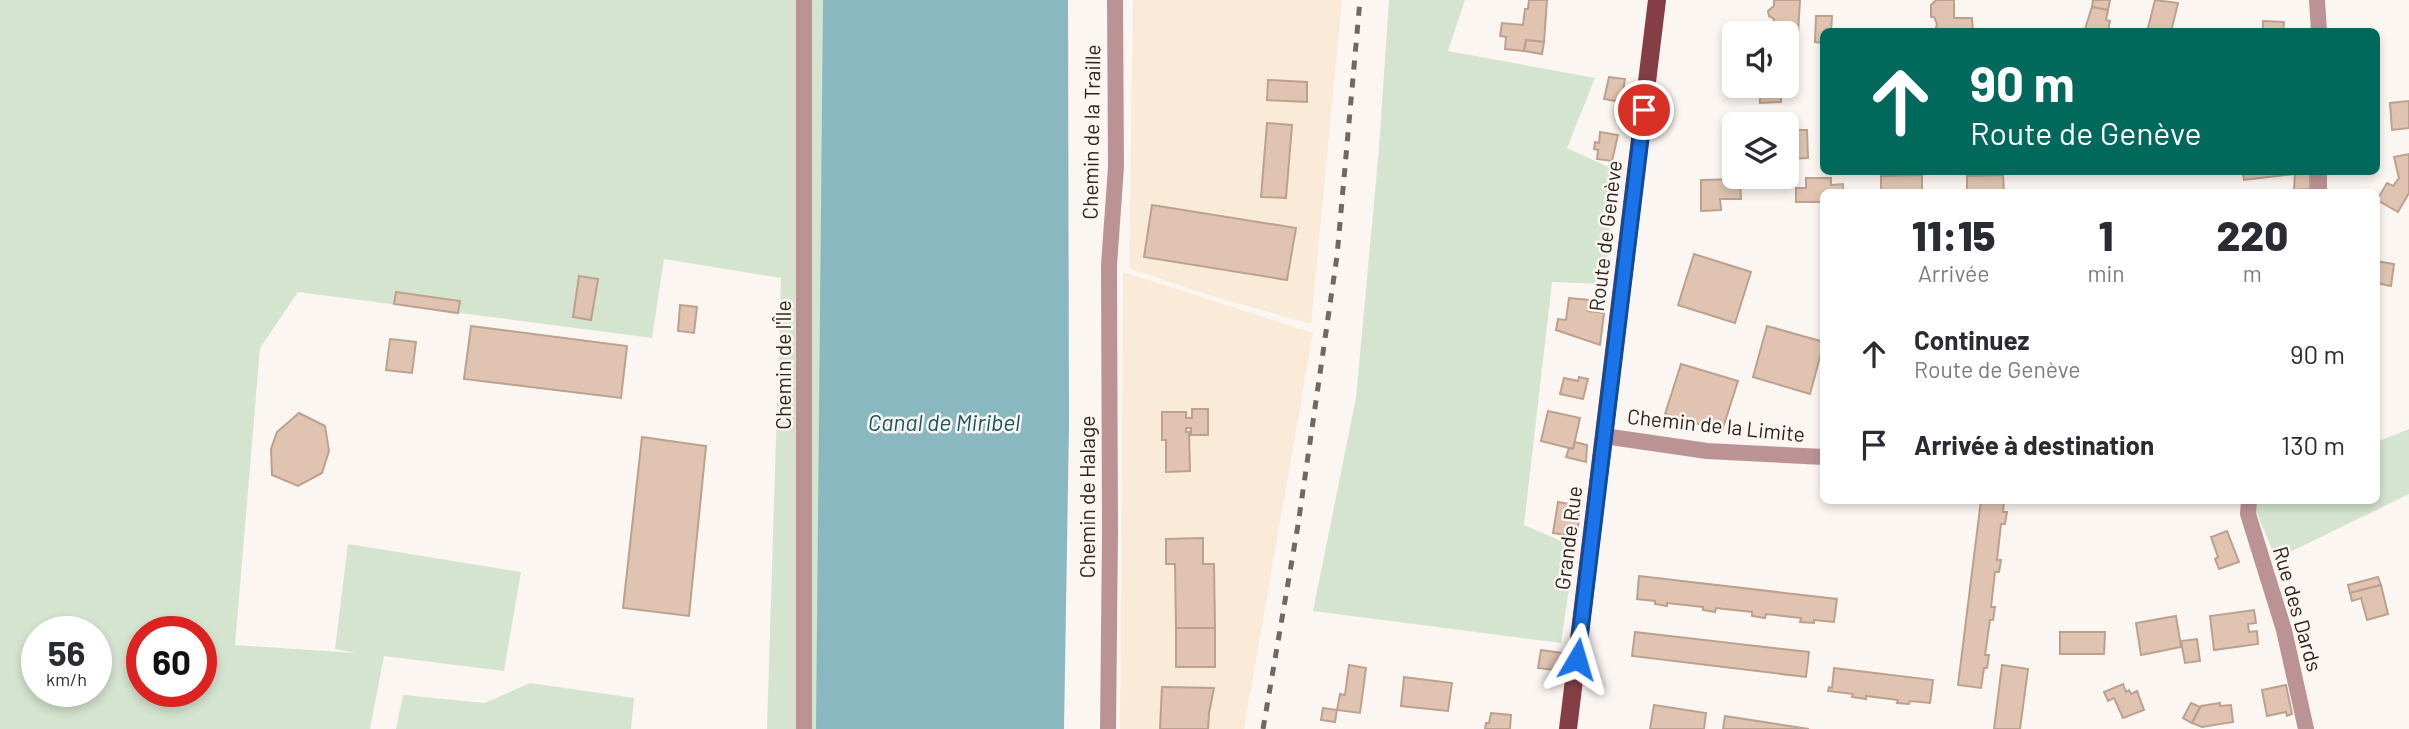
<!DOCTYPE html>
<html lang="fr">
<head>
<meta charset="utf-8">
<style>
	body { margin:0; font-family:Barlow,sans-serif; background:#f7f7f7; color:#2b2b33; height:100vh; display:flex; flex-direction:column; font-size:26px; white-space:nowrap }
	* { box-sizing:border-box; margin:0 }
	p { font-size:23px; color:#7c7c81 }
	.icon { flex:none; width:38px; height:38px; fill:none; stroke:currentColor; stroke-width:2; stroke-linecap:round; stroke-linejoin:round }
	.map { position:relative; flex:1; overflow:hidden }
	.side { position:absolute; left:1820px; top:189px; width:560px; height:315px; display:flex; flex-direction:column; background:#fff; border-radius:10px; box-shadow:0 4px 10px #0003 }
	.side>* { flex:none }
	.hud { position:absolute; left:1820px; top:28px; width:560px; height:147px; border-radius:10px; box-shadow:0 4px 10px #0003; background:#00695c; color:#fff; overflow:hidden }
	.fabs { position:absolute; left:1722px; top:21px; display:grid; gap:14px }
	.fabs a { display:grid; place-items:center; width:77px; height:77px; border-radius:10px; background:#fff; box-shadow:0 4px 10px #0003; font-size:35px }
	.speed { position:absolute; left:21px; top:616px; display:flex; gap:14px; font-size:35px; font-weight:700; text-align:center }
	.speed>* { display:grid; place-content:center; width:91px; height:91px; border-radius:50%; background:#fff; box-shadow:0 4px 10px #0003; line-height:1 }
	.speed small { font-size:18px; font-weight:400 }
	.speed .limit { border:10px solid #d22; background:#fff; color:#111 }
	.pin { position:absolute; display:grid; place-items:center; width:60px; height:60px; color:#fff; margin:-30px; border:4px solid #fff; border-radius:50%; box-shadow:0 2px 7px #0007 }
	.me { position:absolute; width:77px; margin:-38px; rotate:7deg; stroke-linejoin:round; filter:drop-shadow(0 0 5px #0008) }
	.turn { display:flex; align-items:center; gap:24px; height:147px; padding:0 35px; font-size:32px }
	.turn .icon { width:91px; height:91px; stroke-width:2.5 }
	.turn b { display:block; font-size:49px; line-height:60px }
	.eta { display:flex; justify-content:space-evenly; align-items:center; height:119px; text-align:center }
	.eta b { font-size:42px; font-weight:800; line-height:49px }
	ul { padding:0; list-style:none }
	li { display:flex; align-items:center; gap:21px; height:91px; padding:0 35px }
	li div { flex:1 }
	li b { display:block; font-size:26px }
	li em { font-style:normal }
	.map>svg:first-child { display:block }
</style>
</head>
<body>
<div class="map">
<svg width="2409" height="729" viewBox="0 0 2409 729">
	<rect width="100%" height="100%" fill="#fcf6f2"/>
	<g fill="#faebd8">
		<path d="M1133 0H1342L1311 324 1205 294 1129 268Z"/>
		<path d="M1123 272 1313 333 1244 729H1120Z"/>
	</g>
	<g fill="#d4e4cf" fill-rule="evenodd">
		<path d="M0 0H841L821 729H767L781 278 664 259 652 338 298 292 260 348 235 645 356 653 335 649 348 544 521 572 504 671 384 656 370 729H0ZM37 632H96V691H37ZM142 632H201V691H142Z"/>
		<path d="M1389 0H1465L1448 51 1595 78 1567 148 1617 171 1604 284 1552 282 1524 525 1575 547 1561 643 1313 611 1356 398 1379 148Z"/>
		<path d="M2409 429V494L2276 559 2253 504 2258 500H2376L2377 442Z"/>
		<path d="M530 683 634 698 631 729H396L403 695 485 703Z"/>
	</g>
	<path fill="#89b8c1" d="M823 0H1068L1069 424 1064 729H816Z"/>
	<g fill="#e0c4b1" stroke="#bba18e" stroke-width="2">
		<path d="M1529 0H1547L1544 42 1526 40 1524 51 1505 49 1506 37 1500 36 1502 23 1523 25 1525 9H1528Z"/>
		<path d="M1774 0H1800L1798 34 1773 33 1774 19 1769 16 1768 11 1774 6Z"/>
		<path d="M1936 0H1954V18H1972L1973 32H1935L1937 24 1934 17H1931V5Z"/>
		<path d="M2093 0H2110L2108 10 2092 7Z"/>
		<path d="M2155 0 2178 3 2171 32H2147Z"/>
		<path d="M2092 7 2108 10 2106 20 2110 21 2108 32H2084Z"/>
		<path d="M1816 16H1832L1831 32H1824V43L1815 42Z"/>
		<path d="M2263 21 2284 22 2283 32H2263Z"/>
		<path d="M1526 40 1544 42 1542 54 1524 51Z"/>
		<path d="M1787 59H1792V69H1789L1790 90H1781V102L1760 103V86H1787Z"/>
		<path d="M1609 77 1625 79 1621 102 1604 99Z"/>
		<path d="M1268 80 1307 82V102L1267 100Z"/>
		<path d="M2409 101V128L2392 130 2390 103Z"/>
		<path d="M1267 123 1292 125 1286 198 1261 197Z"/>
		<path d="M1787 130H1807L1808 158 1787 159Z"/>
		<path d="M1600 132 1618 135 1612 161 1597 159 1598 150 1594 149 1595 142 1599 143Z"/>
		<path d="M2409 154V193L2398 212 2377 200 2387 183 2393 186 2399 178 2394 157Z"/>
		<path d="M2243 172H2310L2244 180Z"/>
		<path d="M2310 172V189L2294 190 2295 173Z"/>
		<path d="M1922 175V192H1881V176Z"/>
		<path d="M2003 175 2004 192H1967V176Z"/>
		<path d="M1806 178H1831V185L1843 184V192H1824V202H1796V188H1806Z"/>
		<path d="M1740 179 1741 199H1720L1721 210 1701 211V180Z"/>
		<path d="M1152 205 1296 228 1287 280 1144 257Z"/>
		<path d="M1694 254 1751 272 1735 323 1678 305Z"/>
		<path d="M2376 261 2394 264 2391 286 2376 283Z"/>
		<path d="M579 276 598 279 591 320 573 317Z"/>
		<path d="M396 292 460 301 458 313 394 304Z"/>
		<path d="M1569 298 1589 300 1588 311 1604 313 1600 345 1556 330 1558 319 1566 320Z"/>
		<path d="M680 305 697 307 694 333 678 331Z"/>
		<path d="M471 326 627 346 621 398 464 379Z"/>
		<path d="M1767 326 1824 342 1810 394 1753 377Z"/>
		<path d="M390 339 416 342 412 373 386 370Z"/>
		<path d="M1681 364 1738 381 1722 431 1665 414Z"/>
		<path d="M1579 377 1588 379 1583 399 1560 394 1564 378 1578 381Z"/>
		<path d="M1192 409H1208V435H1191V428H1186V432H1189L1190 471 1166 472V440H1162V412H1186V418H1192Z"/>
		<path d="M1548 411 1580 418 1573 449 1541 441Z"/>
		<path d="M299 413 325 426 329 451 322 473 298 486 272 475 271 449 277 432Z"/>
		<path d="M642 437 706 446 689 616 623 608Z"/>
		<path d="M1575 442 1587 445 1586 462 1566 457 1569 448 1573 449Z"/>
		<path d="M1981 500H2004L2003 512H2007L2005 524H2001L1997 560H2001L1999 572H1995L1991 607H1995L1993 620H1990L1985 655H1989L1987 668H1984L1981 688 1958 685Z"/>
		<path d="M1558 502 1580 506 1577 537 1553 533Z"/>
		<path d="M2227 531 2239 562 2219 569 2215 559 2218 557 2211 537Z"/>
		<path d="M1203 538V564H1214L1215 628H1176L1175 564H1166V539Z"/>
		<path d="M1639 576 1837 599 1834 622 1814 620V623L1800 622 1801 618 1766 614 1765 618 1752 616V612L1716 608 1715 612 1703 610V607L1667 603V606L1655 604V601L1637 599Z"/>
		<path d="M2378 577 2381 585 2350 593 2348 585Z"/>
		<path d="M2381 585 2388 614 2367 620 2361 598 2352 601 2350 593Z"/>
		<path d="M2254 610 2256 623 2248 624 2249 632 2257 631 2258 644 2214 650 2210 616Z"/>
		<path d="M2176 616 2181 647 2141 655 2136 623Z"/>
		<rect x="1176" y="628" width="39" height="39"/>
		<path d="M1635 632 1809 652 1806 677 1632 656Z"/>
		<path d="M2060 632H2105L2104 654H2060Z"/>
		<path d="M2197 639 2200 661 2185 663 2181 641Z"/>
		<path d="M1541 650 1563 653 1561 671 1538 668Z"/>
		<path d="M1349 665 1366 668 1360 713 1337 710 1340 694 1345 695Z"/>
		<path d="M2002 665 2028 669 2020 729H1994Z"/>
		<path d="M1834 668 1933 680 1930 703 1910 701 1909 704 1897 703 1898 700 1866 696V699L1852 697 1853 694 1828 691 1829 687 1832 688Z"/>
		<path d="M1404 677 1452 683 1448 711 1401 706Z"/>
		<path d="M2123 684 2126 692 2129 690 2131 694 2137 691 2144 710 2123 718 2114 698 2108 701 2104 692Z"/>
		<path d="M2286 685 2292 714 2287 716 2286 712 2267 716 2262 690Z"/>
		<path d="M1162 687 1214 688 1209 713 1208 729H1160Z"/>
		<path d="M2191 703 2200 707 2192 723 2183 718Z"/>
		<path d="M2220 703V706L2231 705 2233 722 2202 727 2192 723 2201 706Z"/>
		<path d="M1654 705 1706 713 1704 729H1650Z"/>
		<path d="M1323 708 1337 710 1335 722 1321 720Z"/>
		<path d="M1491 713 1511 715 1510 729H1485L1486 723H1489Z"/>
		<path d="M1725 716 1809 729H1723Z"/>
	</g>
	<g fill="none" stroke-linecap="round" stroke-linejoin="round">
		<g stroke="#bc9395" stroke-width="16">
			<path d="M2317 0 2319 32"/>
			<path d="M2319 192V172"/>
			<path d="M1604 436 1707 451 1824 457"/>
			<path d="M2249 500 2248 514 2284 630 2306 729"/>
			<path d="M804 729V0"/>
			<path d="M1108 729 1110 532 1109 265 1116 167 1115 0"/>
		</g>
		<path stroke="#843f46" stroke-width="18" d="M1568 729 1657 0"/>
		<path stroke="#716862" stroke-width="5" stroke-dasharray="9 9" stroke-linecap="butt" d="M1263 729 1298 525 1337 256 1360 0"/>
	</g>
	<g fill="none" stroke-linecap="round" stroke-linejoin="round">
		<g stroke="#114b97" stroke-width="18">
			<path id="route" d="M1577 659 1644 110"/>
		</g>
		<use href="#route" stroke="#1a73e8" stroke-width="12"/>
	</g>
	<g text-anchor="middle" stroke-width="5" stroke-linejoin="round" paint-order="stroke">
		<g font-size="21" fill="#2f241d" stroke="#fcf6f2">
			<text transform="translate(1092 132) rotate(-89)" y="7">Chemin de la Traille</text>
			<text transform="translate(1606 236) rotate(-83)" y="7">Route de Genève</text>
			<text transform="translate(784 365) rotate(-90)" y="7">Chemin de l'Île</text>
			<text transform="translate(1716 426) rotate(6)" y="7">Chemin de la Limite</text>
			<text transform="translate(1088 497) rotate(-90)" y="7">Chemin de Halage</text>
			<text transform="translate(1569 538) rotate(-83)" y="7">Grande Rue</text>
			<text transform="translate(2297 609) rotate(74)" y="7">Rue des Dards</text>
		</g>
		<g font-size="23" font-style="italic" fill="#145761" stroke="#fcf6f2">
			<text x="944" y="431">Canal de Miribel</text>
		</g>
	</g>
</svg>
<div class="fabs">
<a><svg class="icon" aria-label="sound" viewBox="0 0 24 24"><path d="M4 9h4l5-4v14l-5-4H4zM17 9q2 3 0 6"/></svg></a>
<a><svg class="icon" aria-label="layers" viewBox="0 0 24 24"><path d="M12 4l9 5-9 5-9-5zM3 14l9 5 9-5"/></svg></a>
</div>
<div class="speed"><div>56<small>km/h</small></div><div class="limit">60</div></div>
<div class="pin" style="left:1644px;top:110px;background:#d93025"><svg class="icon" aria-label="arrive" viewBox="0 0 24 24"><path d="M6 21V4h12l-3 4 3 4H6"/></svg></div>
<svg class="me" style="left:1577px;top:659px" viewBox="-20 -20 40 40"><path d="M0-17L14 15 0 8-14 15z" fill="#1a73e8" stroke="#fff" stroke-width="4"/></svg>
<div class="hud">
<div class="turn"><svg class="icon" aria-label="ahead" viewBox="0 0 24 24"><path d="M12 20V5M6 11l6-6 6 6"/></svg><div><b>90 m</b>Route de Genève</div></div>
</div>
<section class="side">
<div class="eta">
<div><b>11:15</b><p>Arrivée</p></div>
<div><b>1</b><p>min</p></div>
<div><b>220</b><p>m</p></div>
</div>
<ul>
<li><svg class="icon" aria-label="ahead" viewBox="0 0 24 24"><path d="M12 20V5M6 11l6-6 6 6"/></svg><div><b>Continuez</b><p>Route de Genève</p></div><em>90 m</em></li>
<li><svg class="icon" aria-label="arrive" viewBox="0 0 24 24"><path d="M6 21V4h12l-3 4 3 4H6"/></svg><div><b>Arrivée à destination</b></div><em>130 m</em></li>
</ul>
</section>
</div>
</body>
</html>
